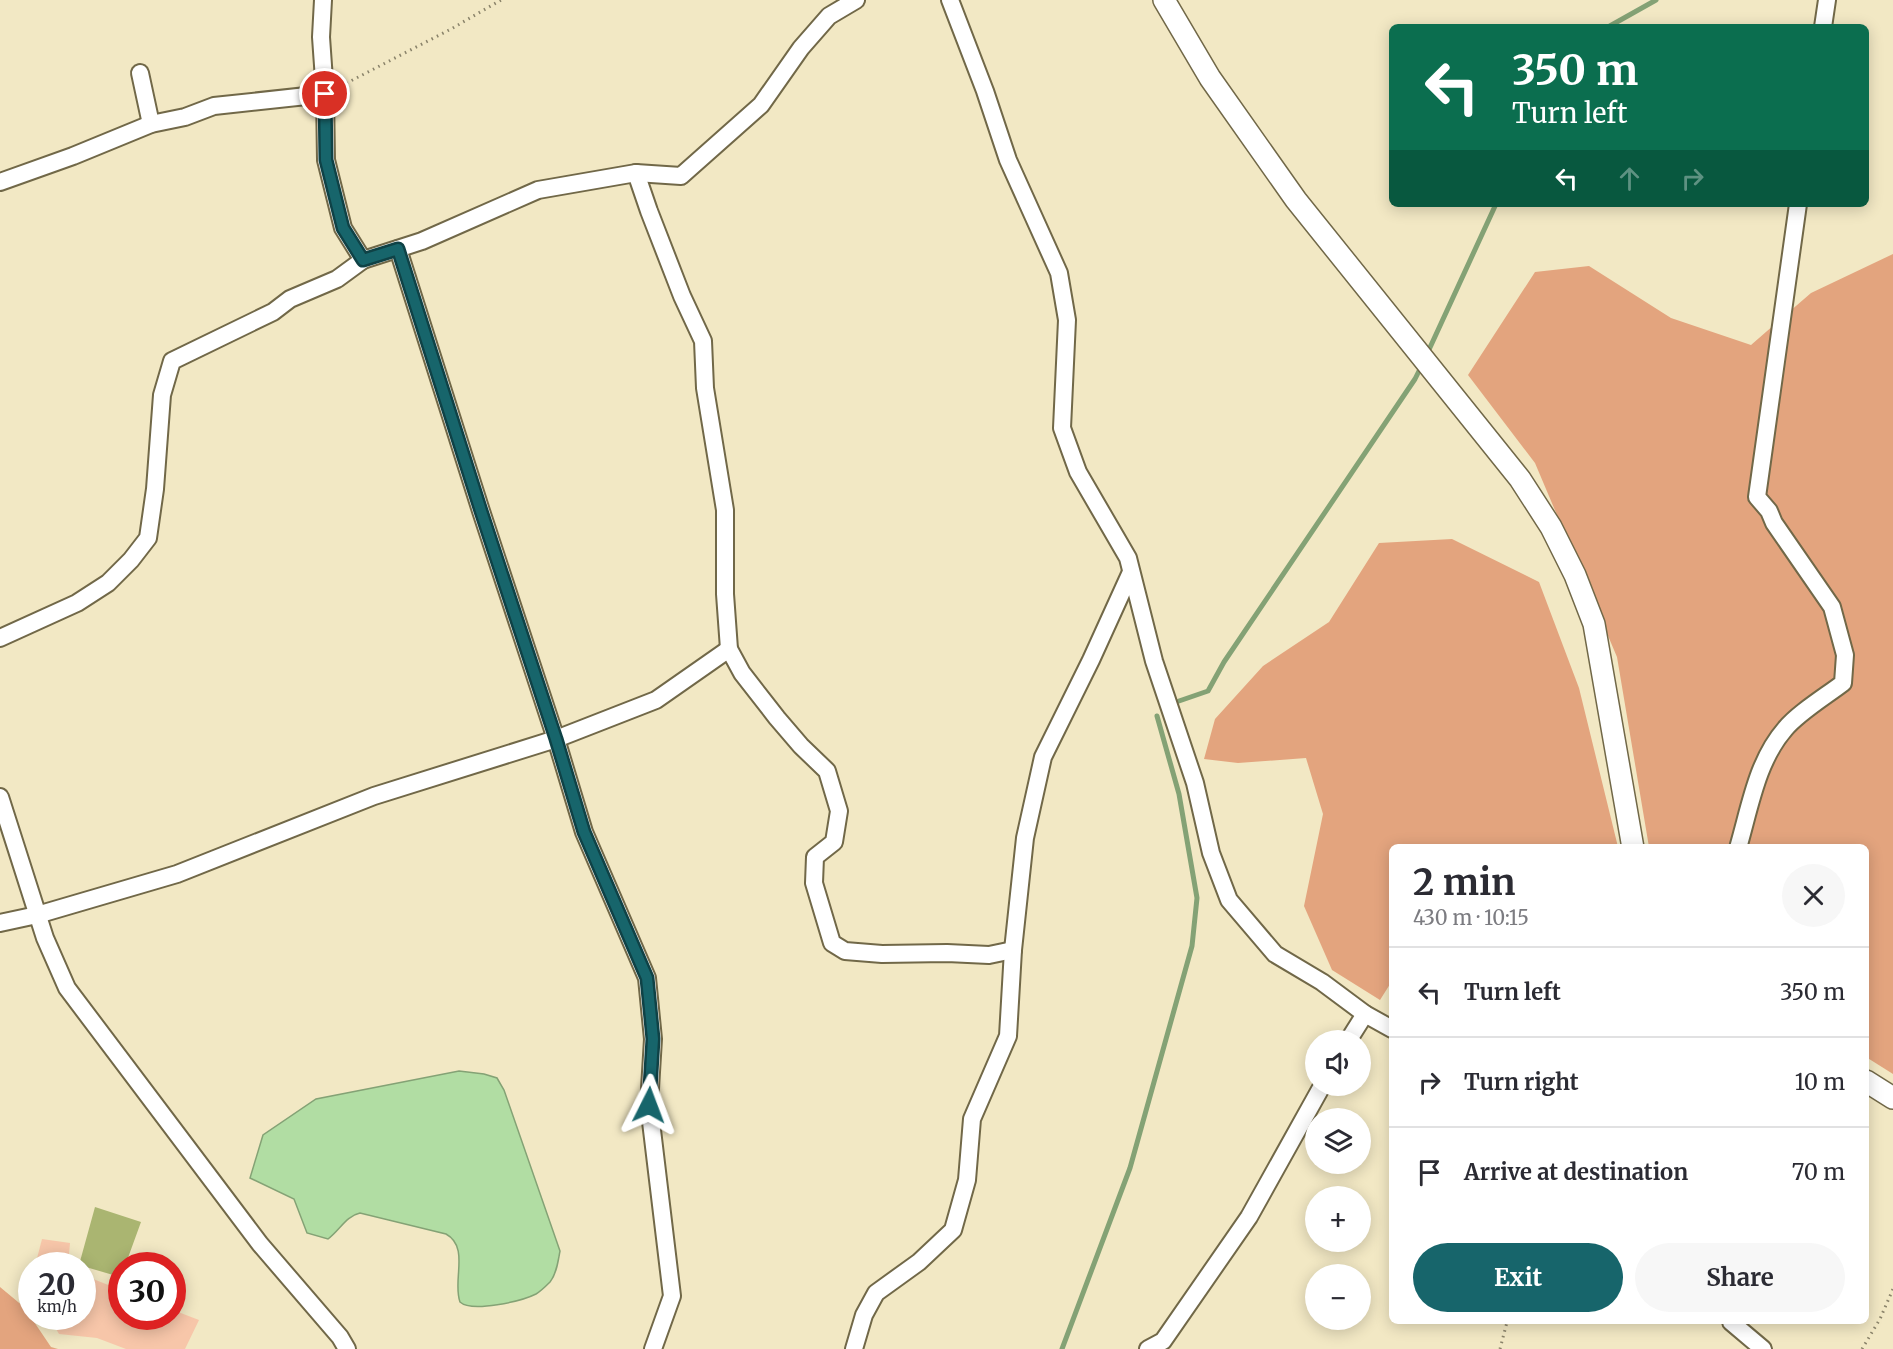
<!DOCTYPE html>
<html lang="en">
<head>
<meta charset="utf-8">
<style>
	body { margin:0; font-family:Merriweather,serif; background:#f7f7f7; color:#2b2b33; height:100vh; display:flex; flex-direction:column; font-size:22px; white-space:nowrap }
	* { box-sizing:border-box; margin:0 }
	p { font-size:20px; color:#7c7c81 }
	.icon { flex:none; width:33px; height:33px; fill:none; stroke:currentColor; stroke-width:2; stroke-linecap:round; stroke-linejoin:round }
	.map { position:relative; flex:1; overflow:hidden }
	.drawer { position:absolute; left:1389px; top:844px; width:480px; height:480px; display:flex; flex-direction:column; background:#fff; border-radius:9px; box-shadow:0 3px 15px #0003 }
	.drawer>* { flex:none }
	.banner { position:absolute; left:1389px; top:24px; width:480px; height:183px; border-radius:9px; box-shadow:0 3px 15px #0003; background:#0b6e4f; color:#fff; overflow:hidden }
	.controls { position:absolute; left:1305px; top:1030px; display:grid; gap:12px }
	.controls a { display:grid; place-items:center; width:66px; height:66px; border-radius:50%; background:#fff; box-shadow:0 3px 15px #0003; font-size:30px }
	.speed { position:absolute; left:18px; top:1252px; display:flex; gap:12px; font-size:30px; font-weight:700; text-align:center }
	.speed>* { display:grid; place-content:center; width:78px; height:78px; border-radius:50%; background:#fff; box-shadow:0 3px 15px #0003; line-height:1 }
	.speed small { font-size:15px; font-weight:400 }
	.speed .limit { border:9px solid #d22; background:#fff; color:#111 }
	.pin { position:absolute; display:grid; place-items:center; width:51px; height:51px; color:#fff; margin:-26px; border:3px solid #fff; border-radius:50%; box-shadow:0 2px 6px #0007 }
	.me { position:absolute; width:66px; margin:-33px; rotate:3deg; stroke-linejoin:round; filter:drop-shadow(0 0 4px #0008) }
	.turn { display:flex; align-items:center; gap:21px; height:126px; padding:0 24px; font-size:27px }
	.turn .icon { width:78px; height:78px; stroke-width:2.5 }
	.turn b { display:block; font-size:42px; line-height:51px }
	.lanes { display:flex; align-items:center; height:57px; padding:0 24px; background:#0003; justify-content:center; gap:30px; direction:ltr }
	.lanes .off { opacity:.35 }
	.round { display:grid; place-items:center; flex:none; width:63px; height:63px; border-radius:32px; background:#f7f7f7 }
	.headline { display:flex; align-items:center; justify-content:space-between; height:102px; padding:0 24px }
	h1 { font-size:36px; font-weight:700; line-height:45px }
	.button { display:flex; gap:12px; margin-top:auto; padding:12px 24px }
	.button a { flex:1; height:69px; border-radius:36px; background:#17656b; color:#fff; font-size:24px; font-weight:700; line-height:69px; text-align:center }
	.button a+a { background:#f7f7f7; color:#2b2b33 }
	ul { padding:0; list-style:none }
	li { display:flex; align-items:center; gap:18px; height:90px; padding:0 24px; border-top:2px solid #e1e1e2 }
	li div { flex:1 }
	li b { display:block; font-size:22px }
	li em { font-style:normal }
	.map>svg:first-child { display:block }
</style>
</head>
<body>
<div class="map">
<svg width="1893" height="1349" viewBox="0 0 1893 1349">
	<rect width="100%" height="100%" fill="#f2e8c4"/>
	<g fill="#f7c6a9">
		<path d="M42 1239 70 1243 68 1266H35Z"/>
		<path d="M83 1275 121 1290 122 1317H172L173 1310 199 1320 185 1349H126L97 1338 59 1334 49 1317H82Z"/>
	</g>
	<g fill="#e3a47e">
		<path d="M1893 254V1074L1866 1057V848L1649 847 1617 657 1535 463 1468 375 1535 272 1589 266 1671 318 1751 345 1811 293Z"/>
		<path d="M1452 539 1539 582 1579 688 1618 847 1392 848V981L1380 1000 1332 970 1304 906 1323 814 1306 758 1238 763 1204 759 1215 719 1263 666 1329 622 1379 543Z"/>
		<path d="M0 1287 24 1307 51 1347 58 1349H0Z"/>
	</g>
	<path fill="#b1dda3" stroke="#84a275" stroke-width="1.5" d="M459 1071 484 1074 497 1078 504 1090 560 1251C558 1261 557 1273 550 1282 546 1286 541 1291 536 1294 522 1301 472 1313 460 1302 452 1281 470 1247 446 1234L360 1213C346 1216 340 1230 328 1239L307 1233 294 1199 250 1178 263 1135 316 1099Z"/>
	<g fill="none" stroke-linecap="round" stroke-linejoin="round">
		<g stroke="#84a275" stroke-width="5">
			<path d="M1608 27 1656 0"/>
			<path d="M1427 354 1496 204"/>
			<path d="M1179 701 1208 691 1224 662 1415 379 1422 365"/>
			<path d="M1062 1349 1130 1168 1192 946 1197 898 1179 794 1157 716"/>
		</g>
	</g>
	<path fill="#aab571" d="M95 1207 141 1222 125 1266H122L120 1277 79 1265Z"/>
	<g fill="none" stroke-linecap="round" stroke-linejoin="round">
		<g stroke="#716848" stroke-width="20">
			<g id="minor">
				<path d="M323 0 321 37 325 94 326 160 343 228 363 260 422 241 538 190 636 173 681 176 761 105 801 48 829 16 856 0"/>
				<path d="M950 0 985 91 1008 160 1059 273 1067 320 1062 428 1078 472 1128 558 1154 661 1195 783 1211 853 1229 900 1275 954 1322 982 1365 1014 1392 1029"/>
				<path d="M1823 27 1827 0"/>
				<path d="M140 73 151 124"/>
				<path d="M636 173 649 211 682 296 703 341 705 388 725 510V594L729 649 742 673 777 718 801 746 827 771 839 811 834 842 815 857 814 883 832 943 845 951 882 954 947 953 989 955 1013 950"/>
				<path d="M0 182 73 156 151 124 185 117 214 106 325 94"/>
				<path d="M398 249 481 511 556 739 584 832 647 978 653 1039 649 1105 672 1296 653 1349"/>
				<path d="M0 638 77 603 108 583 131 560 148 538 155 489 162 395 172 361 273 312 290 299 337 279 363 260"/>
				<path d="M0 797 45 938 67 988 260 1244 340 1337 347 1349"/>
				<path d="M1738 848C1750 807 1757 761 1785 729 1798 713 1826 696 1843 683L1845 655 1832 607 1774 523 1769 511 1757 497 1798 204"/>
				<path d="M0 923 37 915 177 874 374 796 556 739 656 700 729 649"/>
				<path d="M1348 1041 1365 1014"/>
				<path d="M1731 1322 1763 1349"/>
				<path d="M854 1349 864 1315 876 1293 919 1262 953 1230 967 1180 972 1119 1008 1036 1013 950 1025 838 1043 757 1091 660 1131 572"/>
				<path d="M1148 1349 1163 1341 1249 1217 1322 1086"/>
			</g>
		</g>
		<g stroke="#716848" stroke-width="24">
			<g id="tertiary">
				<path d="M1164 0 1210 78 1296 200 1520 479 1551 527 1575 575 1594 624 1633 848"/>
				<path d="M1866 1081 1893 1098"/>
			</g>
		</g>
		<g stroke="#8a836a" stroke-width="3" stroke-dasharray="1.5 4.5" stroke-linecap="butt">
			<path d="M341 86 451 29 501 0"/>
			<path d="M1500 1349 1507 1322"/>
			<path d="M1862 1349 1880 1319 1893 1289"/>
		</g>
		<use href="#minor" stroke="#fff" stroke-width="16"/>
		<use href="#tertiary" stroke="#fff" stroke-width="21"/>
	</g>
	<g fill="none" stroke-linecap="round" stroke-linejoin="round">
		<g stroke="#0f4246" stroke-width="15">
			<path id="route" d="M325 94 326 160 343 228 363 260 398 249 481 511 556 739 584 832 647 978 653 1039 649 1105"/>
		</g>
		<use href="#route" stroke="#17656b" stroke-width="10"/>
	</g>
</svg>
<div class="controls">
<a><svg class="icon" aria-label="sound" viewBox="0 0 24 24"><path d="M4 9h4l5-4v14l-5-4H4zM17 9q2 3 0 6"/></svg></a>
<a><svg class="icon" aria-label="layers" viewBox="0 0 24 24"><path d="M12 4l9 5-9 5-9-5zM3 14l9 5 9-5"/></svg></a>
<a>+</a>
<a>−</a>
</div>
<div class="speed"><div>20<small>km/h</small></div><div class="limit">30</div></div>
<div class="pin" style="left:325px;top:94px;background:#d93025"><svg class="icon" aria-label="arrive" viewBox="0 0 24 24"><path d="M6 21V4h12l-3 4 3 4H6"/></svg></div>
<svg class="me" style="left:649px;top:1105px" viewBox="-20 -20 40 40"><path d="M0-17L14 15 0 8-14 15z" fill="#17656b" stroke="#fff" stroke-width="4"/></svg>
<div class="banner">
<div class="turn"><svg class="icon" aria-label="left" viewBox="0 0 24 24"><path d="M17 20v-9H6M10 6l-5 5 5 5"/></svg><div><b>350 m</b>Turn left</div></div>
<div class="lanes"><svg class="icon" aria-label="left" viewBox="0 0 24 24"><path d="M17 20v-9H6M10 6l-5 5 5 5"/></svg><svg class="icon off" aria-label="ahead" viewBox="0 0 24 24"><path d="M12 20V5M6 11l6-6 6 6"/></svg><svg class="icon off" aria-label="right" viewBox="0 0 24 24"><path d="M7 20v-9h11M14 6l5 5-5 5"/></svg></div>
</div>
<section class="drawer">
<div class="headline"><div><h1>2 min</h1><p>430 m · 10:15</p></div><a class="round"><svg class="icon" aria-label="close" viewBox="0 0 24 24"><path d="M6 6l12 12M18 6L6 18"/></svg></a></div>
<ul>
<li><svg class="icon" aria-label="left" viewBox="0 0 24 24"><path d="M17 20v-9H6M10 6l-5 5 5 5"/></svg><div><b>Turn left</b></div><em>350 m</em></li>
<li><svg class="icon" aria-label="right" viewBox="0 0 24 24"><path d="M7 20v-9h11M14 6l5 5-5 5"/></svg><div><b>Turn right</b></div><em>10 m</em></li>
<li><svg class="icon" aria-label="arrive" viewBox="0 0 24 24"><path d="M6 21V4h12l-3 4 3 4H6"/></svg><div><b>Arrive at destination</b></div><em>70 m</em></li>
</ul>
<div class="button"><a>Exit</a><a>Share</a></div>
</section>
</div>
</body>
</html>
